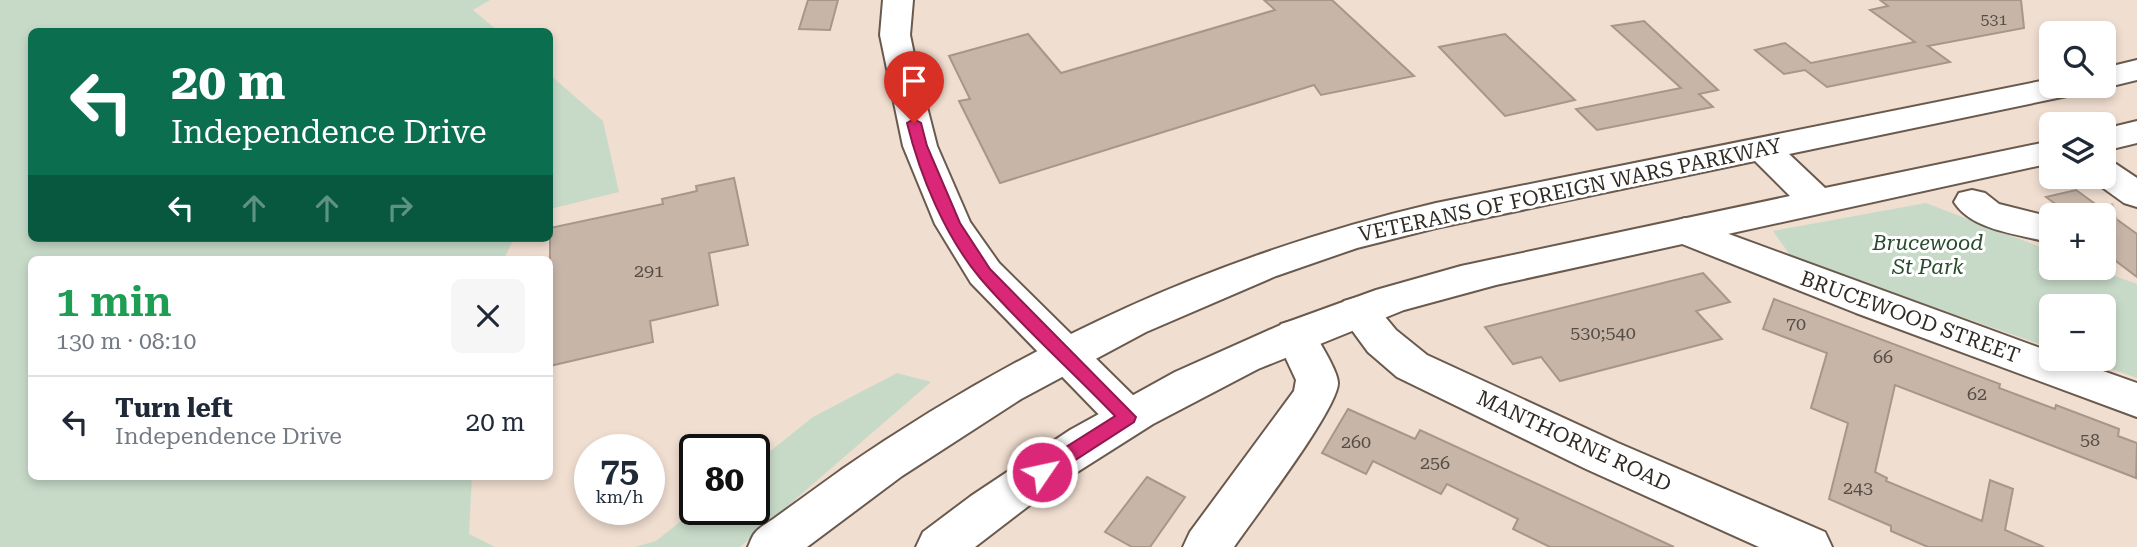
<!DOCTYPE html>
<html lang="en">
<head>
<meta charset="utf-8">
<style>
	body { margin:0; font-family:"Roboto Serif",serif; background:#f6f6f7; color:#1f2937; height:100vh; display:flex; flex-direction:column; font-size:26px; white-space:nowrap }
	* { box-sizing:border-box; margin:0 }
	p { font-size:23px; color:#747a83 }
	.icon { flex:none; width:38px; height:38px; fill:none; stroke:currentColor; stroke-width:2; stroke-linecap:round; stroke-linejoin:round }
	.map { position:relative; flex:1; overflow:hidden }
	.side { position:absolute; left:28px; top:256px; width:525px; height:224px; display:flex; flex-direction:column; background:#fff; border-radius:10px; box-shadow:0 4px 10px #0003 }
	.side>* { flex:none }
	.hud { position:absolute; left:28px; top:28px; width:525px; height:214px; border-radius:10px; box-shadow:0 4px 10px #0003; background:#0b6e4f; color:#fff; overflow:hidden }
	.buttons { position:absolute; left:2039px; top:21px; display:grid; gap:14px }
	.buttons a { display:grid; place-items:center; width:77px; height:77px; border-radius:10px; background:#fff; box-shadow:0 4px 10px #0003; font-size:35px }
	.speed { position:absolute; left:574px; top:434px; display:flex; gap:14px; font-size:35px; font-weight:700; text-align:center }
	.speed>* { display:grid; place-content:center; width:91px; height:91px; border-radius:50%; background:#fff; box-shadow:0 4px 10px #0003; line-height:1 }
	.speed small { font-size:18px; font-weight:400 }
	.speed .limit { border:4px solid #111; border-radius:10px; background:#fff; color:#111 }
	.pin { position:absolute; display:grid; place-items:center; width:60px; height:60px; color:#fff; margin:-72px -30px; border-radius:50% 50% 50% 0; rotate:-45deg; box-shadow:0 0 7px #0007 }
	.pin .icon { rotate:45deg }
	.me { position:absolute; width:77px; margin:-38px; rotate:56deg; stroke-linejoin:round; filter:drop-shadow(0 0 5px #0008) }
	.turn { display:flex; align-items:center; gap:24px; height:147px; padding:0 28px; font-size:32px }
	.turn .icon { width:91px; height:91px; stroke-width:2.5 }
	.turn b { display:block; font-size:49px; line-height:60px }
	.lanes { display:flex; align-items:center; height:66px; padding:0 28px; background:#0003; justify-content:center; gap:35px; direction:ltr }
	.lanes .off { opacity:.35 }
	.round { display:grid; place-items:center; flex:none; width:74px; height:74px; border-radius:10px; background:#f6f6f7 }
	.head { display:flex; align-items:center; justify-content:space-between; height:119px; padding:0 28px }
	h1 { font-size:42px; font-weight:600; line-height:52px; color:#1e9e55 }
	ul { padding:0; list-style:none }
	li { display:flex; align-items:center; gap:21px; height:91px; padding:0 28px; border-top:2px solid #e0e1e3 }
	li div { flex:1 }
	li b { display:block; font-size:26px }
	li em { font-style:normal }
	.map>svg:first-child { display:block }
</style>
</head>
<body>
<div class="map">
<svg width="2137" height="547" viewBox="0 0 2137 547">
	<rect width="100%" height="100%" fill="#f0ded0"/>
	<g fill="#c7dac8">
		<path d="M0 0H490L473 10 498 31 32 32V238H514L504 259H32V476H472L469 534 495 547H0Z"/>
		<path d="M550 75 603 121 619 192 550 209Z"/>
		<path d="M1926 203 2051 251V268H2093L2137 284V378L2083 359H2104V306H2051V348L1792 258 1773 231Z"/>
		<path d="M897 373 931 382 740 547H635L656 541 696 509H754V464L813 417Z"/>
	</g>
	<g fill="#c7b5a8" stroke="#a79689" stroke-width="2">
		<path d="M808 0H838L830 30 799 29Z"/>
		<path d="M1264 0H1332L1414 76 1321 95 1314 85 1000 183 959 101 970 99 949 56 1028 34 1061 73 1275 10Z"/>
		<path d="M1880 0H2021L2024 28 1928 46 1950 62 1827 87 1805 70 1784 74 1755 50 1785 43 1811 63 1915 42 1870 10 1888 6Z"/>
		<path d="M1644 21 1718 90 1699 94 1713 107 1597 130 1576 109 1681 88 1612 26Z"/>
		<path d="M1505 34 1575 100 1505 116 1439 47Z"/>
		<path d="M734 178 748 245 709 253 718 305 650 321 653 342 550 366V228L663 204 662 199 697 191 696 186Z"/>
		<path d="M2076 190 2137 234V277L2104 252V215H2070L2046 197Z"/>
		<path d="M1703 273 1730 302 1696 311 1722 339 1560 381 1541 357 1513 364 1485 327Z"/>
		<path d="M1774 299 2000 384 1999 388 2055 409 2056 405 2119 429 2118 436 2137 443 2136 478 1895 385 1875 472 1887 478 1886 481 1982 521 1990 480 2013 489 2005 530 2044 547H1928L1891 531V526L1829 499 1848 423 1811 408 1827 353 1763 329Z"/>
		<path d="M1348 409 1415 439 1420 430 1674 547H1550L1513 529 1518 519 1447 484 1441 494 1373 461 1366 474 1322 453Z"/>
		<path d="M1147 477 1185 497 1150 547H1132L1105 532Z"/>
	</g>
	<g fill="none" stroke-linecap="round" stroke-linejoin="round">
		<path stroke="#cabaae" stroke-width="33" stroke-dasharray="33 17" stroke-linecap="butt" d="M2104 222 2117 219"/>
		<g stroke="#6a5a4e" stroke-width="4">
			<g id="minor">
				<path d="M2104 161 2116 164 2137 178V207L2124 203 2092 180 2089 177H2104Z"/>
				<path d="M1972 190 1985 193 1999 204 2051 217V243C2020 234 1972 231 1954 202L1959 193Z"/>
				<path d="M1685 218 2051 352V359H2069L2137 383V417L1856 313 1672 240 1666 231 1672 222Z"/>
				<path d="M1358 297 1372 301 1396 330 1427 355 1618 443 1825 532 1832 547H1759L1586 469 1397 377 1368 352 1338 311 1344 301Z"/>
				<path d="M1295 320 1309 324C1316 337 1338 370 1338 383 1338 409 1253 519 1234 547H1183L1190 532 1294 391 1296 380 1275 335 1281 324Z"/>
			</g>
		</g>
		<g stroke="#6a5a4e" stroke-width="4">
			<path id="major" d="M883 0H913L910 35 916 64 937 146 970 222 999 263 1143 405 1150 417 1143 429 1128 434 1113 429 971 283 935 224 903 146 880 35Z"/>
		</g>
		<g stroke="#6a5a4e" stroke-width="4">
			<g id="highway">
				<path d="M2137 60V80L2104 88 2096 86H2104V68Z"/>
				<path d="M2051 79V86H2083L2078 93 2067 96 1789 154 1825 188 2051 141V163L1496 285 1404 310 1258 369 1153 424 1052 488 975 547H916L923 532 971 496 1070 430 1175 372 1285 323 1376 290 1461 266 1790 196 1755 161 1436 228 1357 248 1276 276 1146 332 1021 399 902 476 807 547H748C750 543 752 536 755 533 760 526 770 522 776 517 798 501 819 486 841 470 1027 342 1216 255 1436 203Z"/>
				<path d="M2137 121V143L2104 151V129Z"/>
			</g>
		</g>
		<use href="#minor" fill="#fff" fill-rule="evenodd"/>
		<use href="#major" fill="#fff" fill-rule="evenodd"/>
		<use href="#highway" fill="#fff" fill-rule="evenodd"/>
	</g>
	<path fill="#db2777" stroke="#8e194d" stroke-width="2" d="M914 119 921 123 927 146 960 223 990 269 1136 417 1134 422 1049 477 1042 479 1036 477 1033 472 1036 466 1115 416C1071 370 1021 326 980 278 945 236 920 176 907 123Z"/>
	<g text-anchor="middle" stroke-width="6" stroke-linejoin="round" paint-order="stroke">
		<g font-size="16" fill="#564e46">
			<text x="1994" y="25">531</text>
		</g>
		<g font-size="18" fill="#564e46">
			<text x="649" y="277">291</text>
			<text x="1796" y="330">70</text>
			<text x="1603" y="339">530;540</text>
			<text x="1883" y="363">66</text>
			<text x="1977" y="400">62</text>
			<text x="2090" y="446">58</text>
			<text x="1356" y="448">260</text>
			<text x="1435" y="469">256</text>
			<text x="1858" y="494">243</text>
		</g>
		<g font-size="21" fill="#312b25" stroke="#fff">
			<text transform="translate(1570 190) rotate(-12)" y="7">VETERANS OF FOREIGN WARS PARKWAY</text>
			<text transform="translate(1910 317) rotate(20)" y="7">BRUCEWOOD STREET</text>
			<text transform="translate(1574 441) rotate(25)" y="7">MANTHORNE ROAD</text>
		</g>
		<g font-size="21" font-style="italic" fill="#264c2b" stroke="#fff">
			<text x="1928" y="250">Brucewood<tspan x="1928" dy="24">St Park</tspan></text>
		</g>
	</g>
</svg>
<div class="buttons">
<a><svg class="icon" aria-label="search" viewBox="0 0 24 24"><circle cx="10" cy="10" r="6"/><path d="M15 15l6 6"/></svg></a>
<a><svg class="icon" aria-label="layers" viewBox="0 0 24 24"><path d="M12 4l9 5-9 5-9-5zM3 14l9 5 9-5"/></svg></a>
<a>+</a>
<a>−</a>
</div>
<div class="speed"><div>75<small>km/h</small></div><div class="limit">80</div></div>
<div class="pin" style="left:914px;top:123px;background:#d93025"><svg class="icon" aria-label="arrive" viewBox="0 0 24 24"><path d="M6 21V4h12l-3 4 3 4H6"/></svg></div>
<svg class="me" style="left:1042px;top:472px" viewBox="-20 -20 40 40"><circle r="17" fill="#db2777" stroke="#fff" stroke-width="3"/><path d="M0-11L8 9 0 5-8 9z" fill="#fff"/></svg>
<div class="hud">
<div class="turn"><svg class="icon" aria-label="left" viewBox="0 0 24 24"><path d="M17 20v-9H6M10 6l-5 5 5 5"/></svg><div><b>20 m</b>Independence Drive</div></div>
<div class="lanes"><svg class="icon" aria-label="left" viewBox="0 0 24 24"><path d="M17 20v-9H6M10 6l-5 5 5 5"/></svg><svg class="icon off" aria-label="ahead" viewBox="0 0 24 24"><path d="M12 20V5M6 11l6-6 6 6"/></svg><svg class="icon off" aria-label="ahead" viewBox="0 0 24 24"><path d="M12 20V5M6 11l6-6 6 6"/></svg><svg class="icon off" aria-label="right" viewBox="0 0 24 24"><path d="M7 20v-9h11M14 6l5 5-5 5"/></svg></div>
</div>
<section class="side">
<div class="head"><div><h1>1 min</h1><p>130 m · 08:10</p></div><a class="round"><svg class="icon" aria-label="close" viewBox="0 0 24 24"><path d="M6 6l12 12M18 6L6 18"/></svg></a></div>
<ul>
<li><svg class="icon" aria-label="left" viewBox="0 0 24 24"><path d="M17 20v-9H6M10 6l-5 5 5 5"/></svg><div><b>Turn left</b><p>Independence Drive</p></div><em>20 m</em></li>
</ul>
</section>
</div>
</body>
</html>
